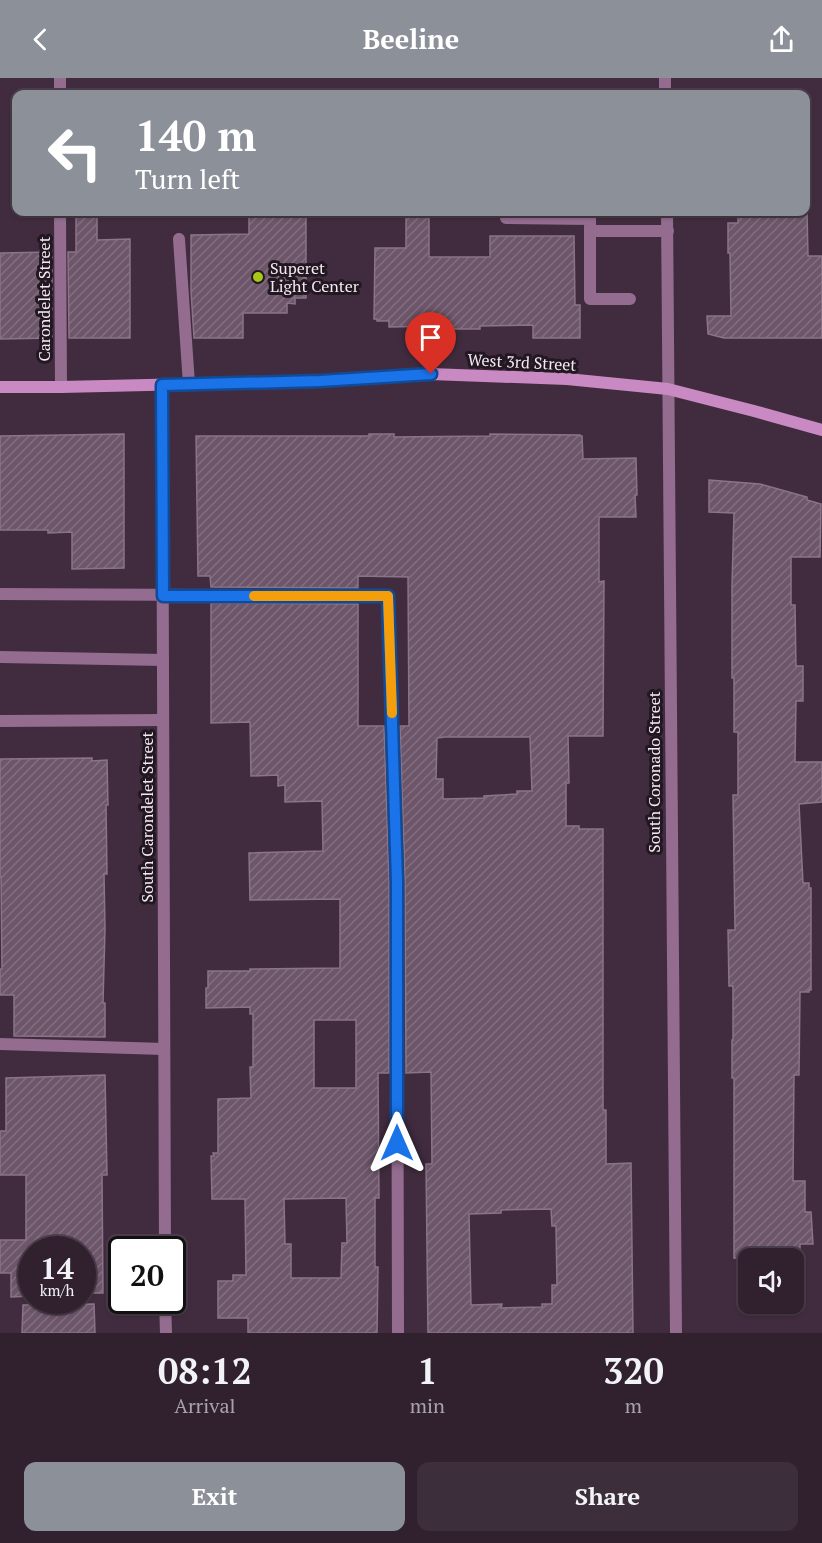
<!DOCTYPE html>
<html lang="en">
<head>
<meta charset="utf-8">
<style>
	body { margin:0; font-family:"PT Serif",serif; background:#3d2e3b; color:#f1f3f6; height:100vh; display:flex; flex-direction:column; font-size:22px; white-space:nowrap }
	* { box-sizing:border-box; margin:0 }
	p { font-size:20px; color:#a8a3aa }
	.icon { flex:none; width:33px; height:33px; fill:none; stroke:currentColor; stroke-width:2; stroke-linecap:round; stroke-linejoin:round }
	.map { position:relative; height:1255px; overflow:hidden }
	.details { display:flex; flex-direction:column; background:#31212f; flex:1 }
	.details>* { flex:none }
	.hud { position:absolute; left:12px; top:12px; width:798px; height:126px; border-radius:12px; box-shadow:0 2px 4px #0004,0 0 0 2px #4c3e4b; background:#8c9099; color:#fff; overflow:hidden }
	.fabs { position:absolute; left:738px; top:1170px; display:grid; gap:12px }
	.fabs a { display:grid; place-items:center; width:66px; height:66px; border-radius:12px; background:#31212f; box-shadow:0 2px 4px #0004,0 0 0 2px #4c3e4b; font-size:30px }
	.speed { position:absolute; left:18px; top:1158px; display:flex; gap:12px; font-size:30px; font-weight:700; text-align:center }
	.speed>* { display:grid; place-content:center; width:78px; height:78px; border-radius:50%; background:#31212f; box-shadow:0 2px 4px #0004,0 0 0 2px #4c3e4b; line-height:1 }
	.speed small { font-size:15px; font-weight:400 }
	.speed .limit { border:3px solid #111; border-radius:9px; background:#fff; color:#111 }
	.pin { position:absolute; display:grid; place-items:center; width:51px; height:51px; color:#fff; margin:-62px -26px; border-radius:50% 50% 50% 0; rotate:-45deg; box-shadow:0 0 6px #0007 }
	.pin .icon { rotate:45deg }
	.me { position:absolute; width:66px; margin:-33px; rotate:0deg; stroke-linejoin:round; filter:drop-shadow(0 0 4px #0008) }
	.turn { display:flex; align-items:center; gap:21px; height:126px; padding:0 24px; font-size:27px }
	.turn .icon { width:78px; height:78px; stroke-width:2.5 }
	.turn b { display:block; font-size:42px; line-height:51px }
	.eta { display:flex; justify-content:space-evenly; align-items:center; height:102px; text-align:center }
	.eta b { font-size:36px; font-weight:700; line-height:42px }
	.action { display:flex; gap:12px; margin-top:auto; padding:12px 24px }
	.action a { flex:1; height:69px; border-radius:12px; background:#8c9099; color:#fff; font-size:24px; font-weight:700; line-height:69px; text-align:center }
	.action a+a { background:#3d2e3b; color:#f1f3f6 }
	header { display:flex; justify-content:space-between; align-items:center; height:78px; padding:0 24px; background:#8c9099; color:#fff; font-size:27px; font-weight:700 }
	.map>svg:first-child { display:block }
</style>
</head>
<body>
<header><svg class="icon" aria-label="back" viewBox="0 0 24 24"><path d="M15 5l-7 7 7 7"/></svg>Beeline<svg class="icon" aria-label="share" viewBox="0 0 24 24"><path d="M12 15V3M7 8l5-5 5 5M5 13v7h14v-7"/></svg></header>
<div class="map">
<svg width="822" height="1255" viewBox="0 0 822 1255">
	<defs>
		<pattern id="building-hatch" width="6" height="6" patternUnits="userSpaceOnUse" patternTransform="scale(1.5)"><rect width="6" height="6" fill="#6d566a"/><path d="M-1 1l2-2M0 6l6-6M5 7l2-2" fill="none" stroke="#826e80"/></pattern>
	</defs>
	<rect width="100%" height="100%" fill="#412c3f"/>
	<g fill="url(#building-hatch)" stroke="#8b7389" stroke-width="1.5" fill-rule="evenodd">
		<path d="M257 134H306V220H295V226L287 225V235H243V260H194L191 213V157L249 156V137H257Z"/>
		<path d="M406 134H429V179H490V158H574L575 227H580V260H533V247L480 248V251H440V248L389 249V243H377V241H374L375 170H406Z"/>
		<path d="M738 134H807L808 178H822V260H724L708 256 707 238H731L730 175H728V145H738Z"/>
		<path d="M76 136H97V162L130 161V260H69L68 174H76Z"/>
		<path d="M52 174V260L0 261V175Z"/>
		<path d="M124 356V490L72 491V454L48 455V452H0V358Z"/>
		<path d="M369 356H394V359L490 358V356L580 357V358H582L583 381 636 380 637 417H635L636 439H599V504L604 503 603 658H568L569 705H566V748H579V751H603V1032H606V1086L631 1085 633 1255H428L426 1086H432L431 994 406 995 405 803 400 648H409L408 499 358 498V510L211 509 210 498H198L196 358H369ZM445 659H530L532 713H517V716L484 718V720L443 721V701H436L437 660ZM551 1131 552 1148H556L557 1207H552V1226H542V1229L501 1230 502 1226 471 1227 469 1136 501 1135V1132Z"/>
		<path d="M709 402 760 406 807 419V422L821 426 820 479H791V527H795L796 588H803V623H796L795 684H822V724L799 726 803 805H809V810H811V912H809V914H800L799 997H794L793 1103H805V1134H811L813 1166H800V1180H734V1000H732V962H733V908H729L728 852H735L733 717H738V654H734V600H732V507L734 435 709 434Z"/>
		<path d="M211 525 358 526V648H384L389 803V995H378L379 1120H375V1189H378L377 1255H248V1240H218V1203H233V1197H246L245 1121H212L211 1078H214L213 1075H218V1021L251 1020 250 989H253V936H250V929L206 930V910H208V893H250V891L340 890V821L250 822 249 775 323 773 322 723 285 724V707L278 708V697L251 698 250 644 211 645ZM314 942H356V1010H314ZM346 1120 347 1165H342L341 1200H291V1166H285L284 1121Z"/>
		<path d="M92 680V683L107 682 108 727H106L107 796H104L105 851 103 925H105V959L14 958V917H0V891H2L1 799H0V681Z"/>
		<path d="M105 997 107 1097H102L103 1215H82V1172H32V1218L11 1219V1195H0V1162H26V1097H0V1053H6V1000Z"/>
		<path d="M94 1226 95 1255H22L23 1227Z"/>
	</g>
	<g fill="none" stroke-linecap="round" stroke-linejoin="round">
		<g stroke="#936c8f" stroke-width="12">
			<path d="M60 0V16"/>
			<path d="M60 134 61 309"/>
			<path d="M506 140 590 141V153"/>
			<path d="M179 161 189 306"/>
			<path d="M630 221H590V153H668"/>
			<path d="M0 516 388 518 397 803 398 1255"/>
			<path d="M0 579 163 582"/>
			<path d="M0 643 163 642"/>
			<path d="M0 966 164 971"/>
		</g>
		<g stroke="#936c8f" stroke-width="12">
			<path d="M665 0V16"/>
			<path d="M667 134 676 1255"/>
			<path d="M162 307 165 1172"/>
			<path d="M165 1222 166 1255"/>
		</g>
		<path stroke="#c98ac3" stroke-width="12" d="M0 309H61L320 303 431 296 567 301 668 311 754 333 822 352"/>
	</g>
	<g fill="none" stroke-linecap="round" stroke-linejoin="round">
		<g stroke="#114b97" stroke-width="15">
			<path id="route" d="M397 1065V803L388 518H163L162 307 320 303 431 296"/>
		</g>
		<use href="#route" stroke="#1a73e8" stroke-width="10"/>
		<path stroke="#f59e0b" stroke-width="10" d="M254 518H388L392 635"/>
	</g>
	<circle fill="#aac719" stroke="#221821" stroke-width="2" cx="258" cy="199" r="6"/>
	<g text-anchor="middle" stroke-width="6" stroke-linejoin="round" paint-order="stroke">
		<g font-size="16" fill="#f5e8f3" stroke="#221821" text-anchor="start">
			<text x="270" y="196">Superet<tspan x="270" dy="18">Light Center</tspan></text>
		</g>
		<g font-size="16" fill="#f5e8f3" stroke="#221821">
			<text transform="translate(44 221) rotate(-90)" y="6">Carondelet Street</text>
			<text transform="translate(522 284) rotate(3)" y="6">West 3rd Street</text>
			<text transform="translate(654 694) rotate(-90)" y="6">South Coronado Street</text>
			<text transform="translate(147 739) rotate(-90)" y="6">South Carondelet Street</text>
		</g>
	</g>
</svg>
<div class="fabs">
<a><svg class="icon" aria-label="sound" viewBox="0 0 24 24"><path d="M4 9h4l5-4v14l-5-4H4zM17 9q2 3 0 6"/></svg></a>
</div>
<div class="speed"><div>14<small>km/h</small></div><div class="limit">20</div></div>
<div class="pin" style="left:431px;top:296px;background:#d93025"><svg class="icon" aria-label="arrive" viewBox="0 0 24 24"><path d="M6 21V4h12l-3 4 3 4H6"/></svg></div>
<svg class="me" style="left:397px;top:1065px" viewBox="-20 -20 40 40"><path d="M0-17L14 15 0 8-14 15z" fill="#1a73e8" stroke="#fff" stroke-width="4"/></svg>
<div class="hud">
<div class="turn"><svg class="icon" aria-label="left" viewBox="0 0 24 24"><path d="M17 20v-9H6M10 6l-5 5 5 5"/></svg><div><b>140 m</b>Turn left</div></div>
</div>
</div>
<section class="details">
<div class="eta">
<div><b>08:12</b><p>Arrival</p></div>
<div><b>1</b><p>min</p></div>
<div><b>320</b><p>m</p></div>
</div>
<div class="action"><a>Exit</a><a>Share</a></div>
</section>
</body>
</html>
